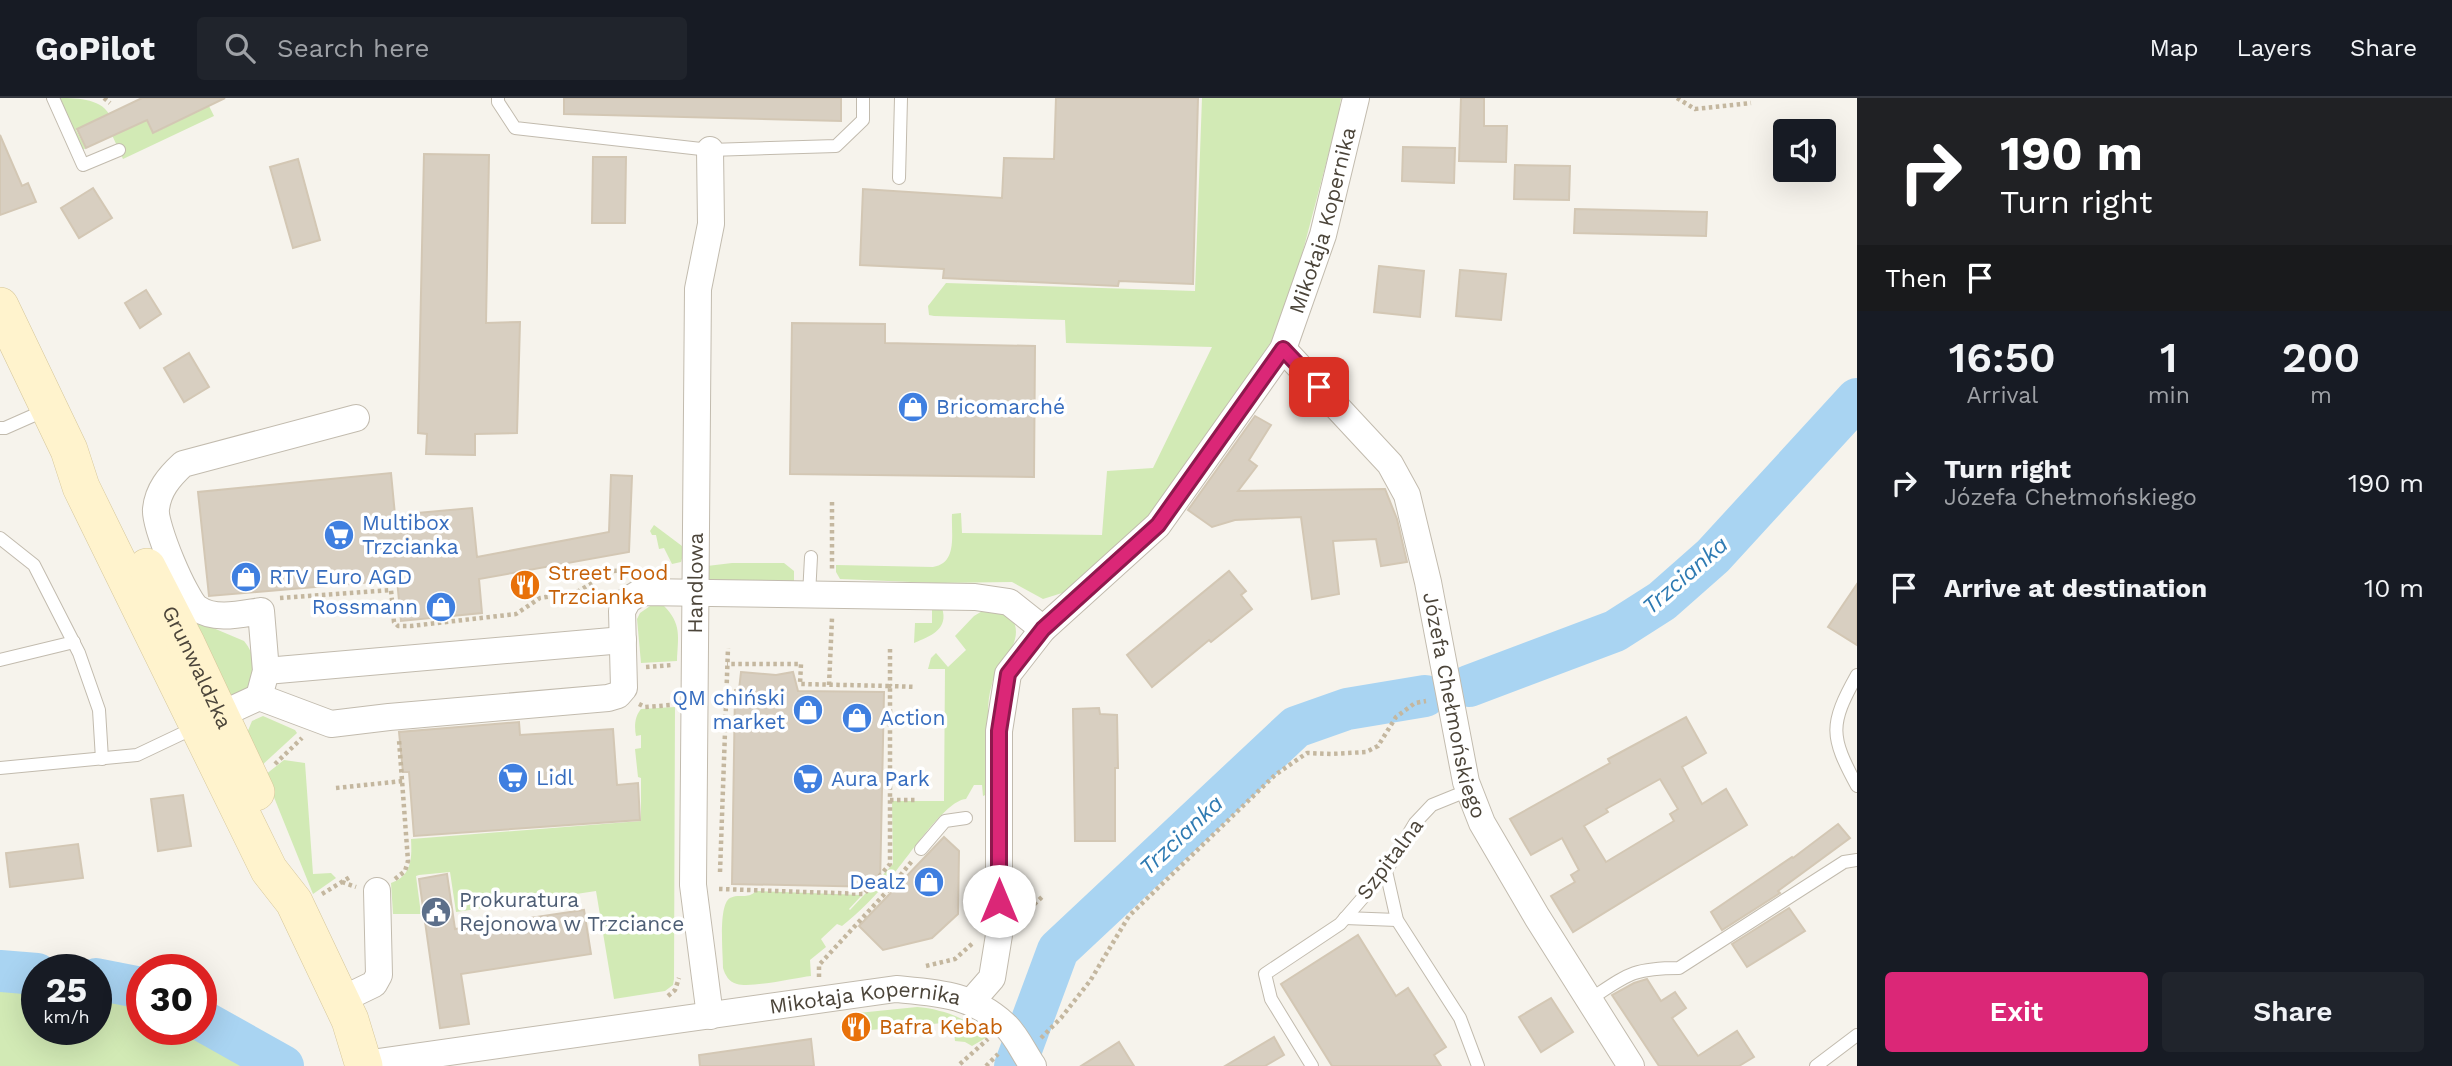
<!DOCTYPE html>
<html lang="en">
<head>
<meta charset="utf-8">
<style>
	body { margin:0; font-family:"Work Sans",sans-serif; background:#20242c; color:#f1f3f6; height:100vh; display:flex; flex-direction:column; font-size:26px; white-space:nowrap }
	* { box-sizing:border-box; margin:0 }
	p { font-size:23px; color:#9ea1a6 }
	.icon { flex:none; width:38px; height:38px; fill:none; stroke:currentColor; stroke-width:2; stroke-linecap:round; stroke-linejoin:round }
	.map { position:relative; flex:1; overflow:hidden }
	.drawer { display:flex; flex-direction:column; background:#171b24; width:595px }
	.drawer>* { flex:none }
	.top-card { background:#202124; color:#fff; overflow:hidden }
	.tools { position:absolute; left:1773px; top:21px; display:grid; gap:14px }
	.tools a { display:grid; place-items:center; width:63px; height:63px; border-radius:7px; background:#171b24; box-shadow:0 7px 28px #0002; font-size:35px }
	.speed { position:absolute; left:21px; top:856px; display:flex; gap:14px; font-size:35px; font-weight:700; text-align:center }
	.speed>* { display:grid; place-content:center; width:91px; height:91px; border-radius:50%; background:#171b24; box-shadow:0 7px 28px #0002; line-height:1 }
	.speed small { font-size:18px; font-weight:400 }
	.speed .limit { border:10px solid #d22; background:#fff; color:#111 }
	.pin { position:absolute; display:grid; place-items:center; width:60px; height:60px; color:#fff; margin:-30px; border-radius:14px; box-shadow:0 4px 10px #0006 }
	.me { position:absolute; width:77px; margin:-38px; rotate:0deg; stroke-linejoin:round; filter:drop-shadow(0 0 5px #0008) }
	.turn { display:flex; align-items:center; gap:24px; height:147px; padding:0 28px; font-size:32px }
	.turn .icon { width:91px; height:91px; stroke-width:2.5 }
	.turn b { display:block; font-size:49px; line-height:60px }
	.then { display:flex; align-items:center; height:66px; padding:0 28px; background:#0003; gap:14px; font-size:26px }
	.eta { display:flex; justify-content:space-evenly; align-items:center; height:119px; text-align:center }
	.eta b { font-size:42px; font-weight:600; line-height:49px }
	.action { display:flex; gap:14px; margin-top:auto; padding:14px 28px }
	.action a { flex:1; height:80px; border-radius:7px; background:#db2777; color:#fff; font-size:28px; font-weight:600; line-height:80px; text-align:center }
	.action a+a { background:#20242c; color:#f1f3f6 }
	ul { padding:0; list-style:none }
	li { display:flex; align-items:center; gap:21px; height:105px; padding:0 28px }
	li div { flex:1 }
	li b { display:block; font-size:26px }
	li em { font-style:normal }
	header { display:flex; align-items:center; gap:42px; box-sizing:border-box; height:98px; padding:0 35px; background:#171b24; border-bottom:2px solid #363941 }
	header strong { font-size:33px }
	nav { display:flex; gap:38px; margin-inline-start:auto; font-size:24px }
	.search { width:490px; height:63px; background:#20242c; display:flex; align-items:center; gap:18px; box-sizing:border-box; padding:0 24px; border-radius:7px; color:#9ea1a6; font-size:26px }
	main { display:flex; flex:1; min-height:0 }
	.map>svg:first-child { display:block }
</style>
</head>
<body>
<header>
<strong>GoPilot</strong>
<div class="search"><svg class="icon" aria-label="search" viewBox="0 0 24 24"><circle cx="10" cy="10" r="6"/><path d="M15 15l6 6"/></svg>Search here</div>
<nav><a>Map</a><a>Layers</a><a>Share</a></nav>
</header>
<main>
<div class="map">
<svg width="1857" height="968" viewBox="0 0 1857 968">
	<rect width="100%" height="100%" fill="#f6f3ec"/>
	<g fill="#d2eab5">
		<path d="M55 0C75 0 100 0 109 16L76 32 86 50 81 53Z"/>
		<path d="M205 0 214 18 123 61 112 37 147 21 154 35 204 10Z"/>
		<path d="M1202 0H1341L1338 20 1295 183 1273 241 1157 414 1065 499 1062 495 1043 501 1012 484 936 485 840 481 836 474V467L933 469C958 465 951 436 952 416L961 415 962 435 1102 437 1107 373 1153 370 1212 249 1066 245 1065 222 934 218 929 217 928 208 946 185 1195 193Z"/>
		<path d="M654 427 682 448 684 454 681 464 672 466 664 450 659 451 656 437H652L650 433Z"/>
		<path d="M732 465H784L794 473V483L791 486 708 483 707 468Z"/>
		<path d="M653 506 664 508C682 526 678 539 677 563L641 565 637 521 640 515Z"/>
		<path d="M932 506 942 510C949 531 931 538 914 545L915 525H932Z"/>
		<path d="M989 509C997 513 1013 517 1015 527 1021 549 997 566 992 586 981 621 997 660 990 695L983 698 982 687H974L966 701C945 702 907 761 892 778 877 796 860 814 842 828L837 826 821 841 826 849 810 862 811 878C794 880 752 890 737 886 729 884 725 877 723 870 723 855 718 807 730 800 740 795 747 802 756 793L862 797 849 811 850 812 893 766 892 703H944L945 571H928L931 560 936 555 948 569 966 552 955 538 974 518Z"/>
		<path d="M192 521 244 543C256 557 254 571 252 588L233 597 224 595Z"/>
		<path d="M675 609 674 881 673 887 665 893 614 901 596 793 456 814 450 774 419 777 416 778 421 816H393L391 785C412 778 412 760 411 741L641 723V680L638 679 635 651 641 650V637L636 638C634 628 635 618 641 611Z"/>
		<path d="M263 618 295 632 297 635 260 669 247 635 252 623Z"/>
		<path d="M284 662 305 665 313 776 331 775 336 780 313 796 265 677Z"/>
		<path d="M0 875 37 878V931H96V883L102 884 142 893V931H201V924L279 968H0Z"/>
		<path d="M917 909C943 911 968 921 989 938L972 948 965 944 955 943 953 924 860 933 858 915Z"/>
	</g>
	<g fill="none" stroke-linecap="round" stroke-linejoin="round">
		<g stroke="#a9d4f2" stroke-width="42">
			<path d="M1469 588 1615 533 1662 503 1713 458 1857 301"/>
			<path d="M0 873 37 876"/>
			<path d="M96 881 142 890"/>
			<path d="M201 922 283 968"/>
			<path d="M1015 968 1058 852 1296 629 1347 611 1425 598"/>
		</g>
	</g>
	<g fill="#d8cfc1" stroke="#d3c7b4" stroke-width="2" fill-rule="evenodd">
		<path d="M142 0H225L153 35 147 22 86 50 77 31Z"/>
		<path d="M564 0H841V23L564 16Z"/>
		<path d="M1056 0H1198L1193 186 1119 183 1118 188 943 180 944 171 860 167 863 91 1002 100 1004 60 1054 61Z"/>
		<path d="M1461 0H1484V28H1507L1506 64 1459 63Z"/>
		<path d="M0 37 22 88 28 85 36 104 0 117Z"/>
		<path d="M1403 49 1455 50 1454 85 1402 83Z"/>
		<path d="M424 56 489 57 486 225 520 224 517 335 475 336V357L426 356 427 336 418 335Z"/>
		<path d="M593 59H626L625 125H592Z"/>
		<path d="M298 61 320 142 293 150 270 69Z"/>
		<path d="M1515 67 1570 68 1569 102 1514 101Z"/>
		<path d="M93 90 112 120 79 140 61 110Z"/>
		<path d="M1575 111 1707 114 1706 138 1574 135Z"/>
		<path d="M1379 168 1424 173 1420 219 1374 214Z"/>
		<path d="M1460 172 1506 176 1501 222 1456 218Z"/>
		<path d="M146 192 161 216 140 230 125 205Z"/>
		<path d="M792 225 885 226V245L1035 248 1034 379 790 376Z"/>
		<path d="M189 255 209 289 184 304 164 270Z"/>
		<path d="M1255 318 1271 327 1249 362 1257 368 1238 393 1385 391 1397 421 1407 464 1381 468 1376 441 1333 443 1339 496 1312 501 1301 419 1235 422 1212 429 1188 412Z"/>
		<path d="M391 375 395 417 472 410 477 459 609 434 611 377 632 378 629 454 479 481 482 515 401 523 397 482 209 498 198 394Z"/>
		<path d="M1229 473 1246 493 1241 497 1252 511 1211 544 1209 542 1152 589 1127 557Z"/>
		<path d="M1857 486V547L1828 529Z"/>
		<path d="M741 574 776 577 793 574 798 593 884 594 880 789 732 786 735 592H739Z"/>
		<path d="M1099 610 1100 616 1117 617 1118 670H1115V743H1075L1073 611Z"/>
		<path d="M1686 619 1706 655 1682 669 1702 706 1726 691 1747 727 1573 834 1551 798 1575 784 1571 777 1579 772 1562 740 1531 757 1510 721 1610 665 1608 661ZM1660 681 1678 711 1670 716 1674 723 1606 764 1584 728 1608 714 1606 711Z"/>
		<path d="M519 624 520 637 613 631 617 687 638 685 640 722 414 738 409 674H403L399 634Z"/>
		<path d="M183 697 191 748 158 753 151 701Z"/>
		<path d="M1838 726 1850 740 1778 793 1780 795 1722 832 1711 814 1792 759 1793 760Z"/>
		<path d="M944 739 959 753 958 816 932 840 883 852 859 828Z"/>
		<path d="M78 746 83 780 10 789 6 755Z"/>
		<path d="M447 776 455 831 584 812 591 856 461 876 469 926 440 930 419 781Z"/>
		<path d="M1789 810 1805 833 1747 869 1732 846Z"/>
		<path d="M1358 837 1396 898 1408 890 1446 949 1434 957 1441 968H1332L1281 886Z"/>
		<path d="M1647 881 1661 903 1675 894 1686 910 1672 920 1698 958 1737 933 1754 959 1739 968H1659L1612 897 1634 885Z"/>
		<path d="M1551 900 1573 934 1541 954 1519 919Z"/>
		<path d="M1274 939 1284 957 1265 968H1225Z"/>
		<path d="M811 941 814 968H700L699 957Z"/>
		<path d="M1119 944 1134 968H1081Z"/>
	</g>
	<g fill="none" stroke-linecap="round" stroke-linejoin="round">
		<g stroke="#c2bbae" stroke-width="14">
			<g id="service">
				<path d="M53 0 83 67 119 52"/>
				<path d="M498 0V4L515 30 710 52 836 48 863 22V0"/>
				<path d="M899 80 901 0"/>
				<path d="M0 330H5L48 311"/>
				<path d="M0 440 34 467 79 555 99 612 102 661"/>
				<path d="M809 497 811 459"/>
				<path d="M0 562 74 544"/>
				<path d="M1857 577C1829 627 1830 638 1857 688"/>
				<path d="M0 670 137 657 196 629"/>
				<path d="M921 751 945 723 966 720"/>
				<path d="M1386 773 1397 822 1460 920 1478 968"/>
				<path d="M1345 820 1397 822"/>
				<path d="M1589 902C1627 877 1632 870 1679 870L1844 764 1857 762"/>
				<path d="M1312 968 1271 901 1265 876 1340 826 1386 773 1415 725 1432 707 1469 692"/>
				<path d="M1816 968 1857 937"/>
			</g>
		</g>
		<g stroke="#c2bbae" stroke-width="28">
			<g id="minor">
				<path id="s1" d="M1283 251 1390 366 1407 397 1428 484 1466 684 1482 725 1537 819 1631 968"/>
				<path d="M266 573 623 542"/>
				<path d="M259 599 266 573 261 513C241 516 215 523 197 510 185 501 154 427 156 411 158 392 169 379 183 366L356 320"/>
				<path d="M205 624 259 599 331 626 389 619 608 600 618 597 624 590 622 513 628 502 641 494 975 499 1009 504 1043 531"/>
				<path d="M341 902 374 886 379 877 377 793"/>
				<path id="s2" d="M971 904 992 880 999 837V633L1008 576 1043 531 1158 427 1283 251 1323 137 1356 0"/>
				<path id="s3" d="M710 918 693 787 698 191 711 126 710 52"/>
				<path id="s4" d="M364 966 896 891C939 895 971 896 1005 927 1016 937 1024 955 1033 968"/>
			</g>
		</g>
		<g stroke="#d6c79b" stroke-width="38">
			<g id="secondary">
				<path d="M0 208 69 352 81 389 269 772 294 804 350 922 364 968"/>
				<path id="s5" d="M147 469 187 547 256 694"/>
			</g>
		</g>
		<g stroke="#c4b79f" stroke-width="4.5" stroke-dasharray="3.5 3.5" stroke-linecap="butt">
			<path d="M104 0 110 5"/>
			<path d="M1677 0 1695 11 1751 5"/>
			<path d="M832 404V473"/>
			<path d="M577 494 612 473 629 472"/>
			<path d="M280 500 391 492 394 524 398 528H411L516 516 540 500 576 494 601 504"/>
			<path d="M890 551V588L916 589"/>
			<path d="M646 569 672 567"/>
			<path d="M829 587 832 520"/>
			<path d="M639 606 645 609 671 607"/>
			<path d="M275 666 302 640"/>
			<path d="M336 690 403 683"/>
			<path d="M890 702H915"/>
			<path d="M720 774 728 550"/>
			<path d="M395 781 405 773 408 763 399 642"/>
			<path d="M342 784 356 789"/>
			<path d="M719 791 864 796 890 766V588L800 586 801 566H727"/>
			<path d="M322 796 350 779"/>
			<path d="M1024 816 1044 797"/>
			<path d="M926 868 955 861 973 845"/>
			<path d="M819 879V867L890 790 912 763"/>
			<path d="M668 898 675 892 679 880"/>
			<path d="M1041 940 1061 920 1090 883 1129 818 1275 677 1307 655 1331 656 1366 654 1378 648 1396 619 1415 605 1426 603"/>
			<path d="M960 966 988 941"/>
			<path d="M986 968 998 956"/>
		</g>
		<use href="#service" stroke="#fff" stroke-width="12"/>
		<use href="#minor" stroke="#fff" stroke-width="26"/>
		<use href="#secondary" stroke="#fff3cd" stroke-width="37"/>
	</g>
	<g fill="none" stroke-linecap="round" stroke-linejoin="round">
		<g stroke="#8e194d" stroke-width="18">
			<path id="route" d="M999 803V633L1008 576 1043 531 1158 427 1283 251 1319 289"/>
		</g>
		<use href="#route" stroke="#db2777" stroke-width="12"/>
	</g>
	<defs>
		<g id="shop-disc" transform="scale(1.575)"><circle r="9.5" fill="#3f7fe0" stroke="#fff"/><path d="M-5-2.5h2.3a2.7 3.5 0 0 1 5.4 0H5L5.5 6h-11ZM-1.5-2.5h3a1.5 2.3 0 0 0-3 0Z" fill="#fff"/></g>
		<g id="supermarket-disc" transform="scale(1.575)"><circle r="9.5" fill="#3f7fe0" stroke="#fff"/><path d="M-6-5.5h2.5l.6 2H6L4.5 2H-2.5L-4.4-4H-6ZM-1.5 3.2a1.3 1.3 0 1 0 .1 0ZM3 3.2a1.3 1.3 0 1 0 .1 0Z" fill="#fff"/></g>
		<g id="restaurant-disc" transform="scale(1.575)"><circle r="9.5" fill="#e8710a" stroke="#fff"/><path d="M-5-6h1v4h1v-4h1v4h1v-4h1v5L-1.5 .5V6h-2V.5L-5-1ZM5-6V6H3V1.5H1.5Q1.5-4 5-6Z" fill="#fff"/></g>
		<g id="civic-disc" transform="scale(1.575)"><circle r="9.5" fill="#5c6f8a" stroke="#fff"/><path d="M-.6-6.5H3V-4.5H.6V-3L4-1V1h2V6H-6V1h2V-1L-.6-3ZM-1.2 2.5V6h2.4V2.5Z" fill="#fff"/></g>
	</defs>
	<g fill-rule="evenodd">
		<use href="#shop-disc" x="913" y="309"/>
		<use href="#supermarket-disc" x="339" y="437"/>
		<use href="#shop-disc" x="246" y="479"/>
		<use href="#restaurant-disc" x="525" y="487"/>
		<use href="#shop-disc" x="441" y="509"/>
		<use href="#shop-disc" x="808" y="612"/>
		<use href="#shop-disc" x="857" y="620"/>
		<use href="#supermarket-disc" x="513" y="680"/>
		<use href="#supermarket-disc" x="808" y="681"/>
		<use href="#shop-disc" x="929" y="784"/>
		<use href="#civic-disc" x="436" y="814"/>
		<use href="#restaurant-disc" x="856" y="929"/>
	</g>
	<g text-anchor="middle" stroke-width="7" stroke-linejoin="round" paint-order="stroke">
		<g font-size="21" fill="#4b4439" stroke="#fff">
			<text dy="7" stroke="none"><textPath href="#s2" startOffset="900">Mikołaja Kopernika</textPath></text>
			<text dy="7" stroke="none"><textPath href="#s3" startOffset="434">Handlowa</textPath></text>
			<text dy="7" stroke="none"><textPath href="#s5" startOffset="112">Grunwaldzka</textPath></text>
			<text dy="7" stroke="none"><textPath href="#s1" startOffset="408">Józefa Chełmońskiego</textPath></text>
			<text transform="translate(1390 761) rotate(-53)" y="7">Szpitalna</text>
			<text dy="7" stroke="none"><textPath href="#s4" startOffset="506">Mikołaja Kopernika</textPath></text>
		</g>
		<g font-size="21" fill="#366cbe" stroke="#fff" text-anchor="start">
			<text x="936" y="316">Bricomarché</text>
			<text x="362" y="432">Multibox<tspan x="362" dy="24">Trzcianka</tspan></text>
			<text x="269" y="486">RTV Euro AGD</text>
			<text x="418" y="516" text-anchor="end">Rossmann</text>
			<text x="785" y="607" text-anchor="end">QM chiński<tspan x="785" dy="24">market</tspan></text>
			<text x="880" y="627">Action</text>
			<text x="536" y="687">Lidl</text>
			<text x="831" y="688">Aura Park</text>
			<text x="906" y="791" text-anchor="end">Dealz</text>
		</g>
		<g font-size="21" fill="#c56008" stroke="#fff" text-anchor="start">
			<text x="548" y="482">Street Food<tspan x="548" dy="24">Trzcianka</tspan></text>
			<text x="879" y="936">Bafra Kebab</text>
		</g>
		<g font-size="21" fill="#4e5e75" stroke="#fff" text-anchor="start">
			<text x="459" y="809">Prokuratura<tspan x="459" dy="24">Rejonowa w Trzciance</tspan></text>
		</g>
		<g font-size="23" font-style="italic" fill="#2e7ab2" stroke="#fff">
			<text transform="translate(1685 477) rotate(-41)" y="8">Trzcianka</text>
			<text transform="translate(1181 737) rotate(-43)" y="8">Trzcianka</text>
		</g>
	</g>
</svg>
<div class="tools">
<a><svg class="icon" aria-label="sound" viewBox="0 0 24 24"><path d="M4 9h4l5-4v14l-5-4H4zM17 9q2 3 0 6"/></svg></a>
</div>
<div class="speed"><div>25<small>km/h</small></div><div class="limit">30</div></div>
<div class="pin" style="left:1319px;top:289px;background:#d93025"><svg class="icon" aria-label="arrive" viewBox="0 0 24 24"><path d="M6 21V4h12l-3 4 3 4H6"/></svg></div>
<svg class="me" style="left:999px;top:803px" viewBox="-20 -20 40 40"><circle r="19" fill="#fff"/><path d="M0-13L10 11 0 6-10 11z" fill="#db2777"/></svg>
</div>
<section class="drawer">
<div class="top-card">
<div class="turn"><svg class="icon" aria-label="right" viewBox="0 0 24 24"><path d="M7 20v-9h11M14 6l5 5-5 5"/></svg><div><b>190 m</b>Turn right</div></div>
<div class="then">Then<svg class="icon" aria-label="arrive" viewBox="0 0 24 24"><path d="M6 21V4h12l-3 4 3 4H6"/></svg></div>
</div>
<div class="eta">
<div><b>16:50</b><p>Arrival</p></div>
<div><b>1</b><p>min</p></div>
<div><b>200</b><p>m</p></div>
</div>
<ul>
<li><svg class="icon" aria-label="right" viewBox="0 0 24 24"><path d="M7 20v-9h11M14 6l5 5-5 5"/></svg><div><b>Turn right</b><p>Józefa Chełmońskiego</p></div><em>190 m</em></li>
<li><svg class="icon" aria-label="arrive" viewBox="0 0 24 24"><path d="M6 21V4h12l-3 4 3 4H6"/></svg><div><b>Arrive at destination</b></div><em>10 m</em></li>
</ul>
<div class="action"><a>Exit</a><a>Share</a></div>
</section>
</main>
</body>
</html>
